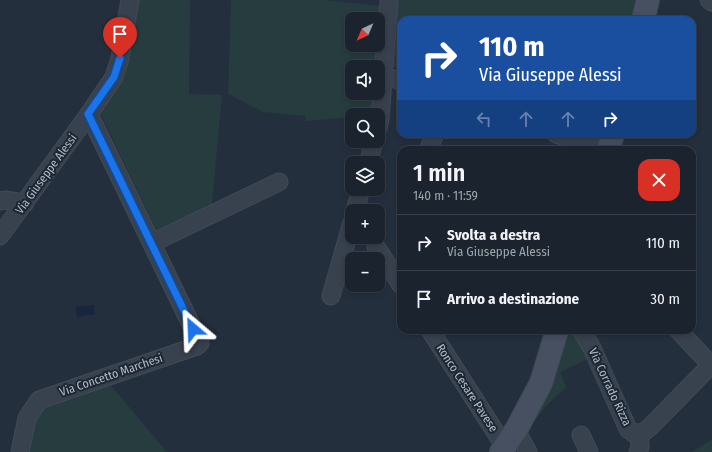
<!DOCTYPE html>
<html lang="it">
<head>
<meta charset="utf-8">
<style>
	body { margin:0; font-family:"Fira Sans Condensed",sans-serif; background:#282f3a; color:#f1f3f6; height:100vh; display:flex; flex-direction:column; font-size:15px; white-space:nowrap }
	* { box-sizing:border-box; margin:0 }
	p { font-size:13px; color:#a0a4aa }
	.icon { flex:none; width:22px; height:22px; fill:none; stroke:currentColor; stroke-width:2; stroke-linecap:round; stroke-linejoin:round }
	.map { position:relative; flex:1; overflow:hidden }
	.drawer { position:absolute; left:397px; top:146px; width:299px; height:188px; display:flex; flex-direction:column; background:#1b232e; border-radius:12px; box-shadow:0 2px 6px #0003,0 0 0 1px #39404a }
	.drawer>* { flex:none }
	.banner { position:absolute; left:397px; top:16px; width:299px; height:122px; border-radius:12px; box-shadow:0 2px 6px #0003,0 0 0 1px #39404a; background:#1a4fa0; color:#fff; overflow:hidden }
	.needle { width:26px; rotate:224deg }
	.controls { position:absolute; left:345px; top:12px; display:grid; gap:8px }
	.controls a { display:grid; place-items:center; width:40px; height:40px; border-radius:8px; background:#1b232e; box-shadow:0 2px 6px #0003,0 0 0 1px #39404a; font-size:20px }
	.pin { position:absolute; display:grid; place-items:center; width:34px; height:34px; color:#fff; margin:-41px -17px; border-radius:50% 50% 50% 0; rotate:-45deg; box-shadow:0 0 4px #0007 }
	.pin .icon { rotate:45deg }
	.me { position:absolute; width:44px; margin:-22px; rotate:334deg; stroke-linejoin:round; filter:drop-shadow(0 0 3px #0008) }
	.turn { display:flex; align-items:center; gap:14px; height:84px; padding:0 16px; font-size:18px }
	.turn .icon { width:52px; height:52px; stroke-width:2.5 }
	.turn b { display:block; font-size:28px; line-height:34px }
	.lanes { display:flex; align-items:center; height:38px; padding:0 16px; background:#0003; justify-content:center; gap:20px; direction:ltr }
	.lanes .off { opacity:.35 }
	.round { display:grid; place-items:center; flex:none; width:42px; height:42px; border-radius:12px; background:#282f3a }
	.head { display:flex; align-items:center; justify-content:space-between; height:68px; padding:0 16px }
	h1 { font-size:24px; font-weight:600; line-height:30px }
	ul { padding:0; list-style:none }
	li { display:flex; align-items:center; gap:12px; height:56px; padding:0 16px; border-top:1px solid #39404a }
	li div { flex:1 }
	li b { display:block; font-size:15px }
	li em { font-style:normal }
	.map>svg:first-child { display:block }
</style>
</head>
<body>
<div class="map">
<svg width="712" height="452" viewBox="0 0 712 452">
	<rect width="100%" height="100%" fill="#242f3e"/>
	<g fill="#263c3f" fill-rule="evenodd">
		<path d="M136 0H190L189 94 222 95 212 204 157 232 101 114Z"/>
		<path d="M231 0H323L382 6 377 67H352V93H375L374 111 370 115H352V117L305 121 306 116 263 112 228 94ZM352 19H378V45H352Z"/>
		<path d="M397 0H638L632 20H401V70L391 66Z"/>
		<path d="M567 330H575L590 358 560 372 566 387 546 406 529 428Z"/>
		<path d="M107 381 167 452H26L36 412 41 404Z"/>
		<path d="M712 439V452H692Z"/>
	</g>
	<path fill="#17263c" d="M94 305 95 314 77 317 76 307Z"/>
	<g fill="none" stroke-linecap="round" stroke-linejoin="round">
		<g stroke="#414a57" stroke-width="19">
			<g id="street">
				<path d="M709 0 712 2"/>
				<path d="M395 79 401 81"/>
				<path d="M378 128 380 119 389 0"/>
				<path d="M556 134 603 150"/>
				<path d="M428 150 435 134"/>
				<path d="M368 163 374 141"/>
				<path d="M0 201 5 200 25 203"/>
				<path d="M355 211 361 189"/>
				<path d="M0 236 89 114 114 77 120 58 130 0"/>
				<path d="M152 243 279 182"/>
				<path d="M376 247 401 285"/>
				<path d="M331 296 352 222"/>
				<path d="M430 330 505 447"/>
				<path d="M581 330 592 348 628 429 635 434 644 432 650 427 712 364"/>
				<path d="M678 330 711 365"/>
				<path d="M516 430 528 452"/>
				<path d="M581 435 589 452"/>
				<path d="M20 452 27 418 39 400 197 346 200 343 89 114"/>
				<path d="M638 452 640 447 639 433"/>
			</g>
		</g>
		<g stroke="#414a57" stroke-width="24">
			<g id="secondary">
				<path d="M643 20 648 0"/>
				<path d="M608 150 613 134"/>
				<path d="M501 452 516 430 541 383 557 330"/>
			</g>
		</g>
		<use href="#street" stroke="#38414e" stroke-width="17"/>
		<use href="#secondary" stroke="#465061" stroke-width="22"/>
	</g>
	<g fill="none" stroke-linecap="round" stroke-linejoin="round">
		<g stroke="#114b97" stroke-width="10">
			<path id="route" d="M120 58 114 77 88 114 193 329"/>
		</g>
		<use href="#route" stroke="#1a73e8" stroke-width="7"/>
	</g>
	<g text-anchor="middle" stroke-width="4" stroke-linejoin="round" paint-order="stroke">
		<g font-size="12" fill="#b4bcc9" stroke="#1d2633">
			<text transform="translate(46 174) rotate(-54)" y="4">Via Giuseppe Alessi</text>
			<text transform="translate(111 375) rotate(-19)" y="4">Via Concetto Marchesi</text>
			<text transform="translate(610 387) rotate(65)" y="4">Via Corrado Rizza</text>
			<text transform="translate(467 388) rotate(57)" y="4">Ronco Cesare Pavese</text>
		</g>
	</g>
</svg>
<div class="controls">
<a><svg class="needle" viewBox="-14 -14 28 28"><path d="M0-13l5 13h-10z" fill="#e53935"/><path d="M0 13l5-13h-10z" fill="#a0a4aa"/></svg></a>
<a><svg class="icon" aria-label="sound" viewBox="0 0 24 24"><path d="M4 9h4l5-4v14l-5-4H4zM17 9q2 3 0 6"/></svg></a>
<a><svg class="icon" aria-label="search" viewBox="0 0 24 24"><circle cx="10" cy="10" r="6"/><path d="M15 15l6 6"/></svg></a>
<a><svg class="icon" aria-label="layers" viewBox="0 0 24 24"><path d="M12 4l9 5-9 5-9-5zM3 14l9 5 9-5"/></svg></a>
<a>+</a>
<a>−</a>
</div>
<div class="pin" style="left:120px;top:58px;background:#d93025"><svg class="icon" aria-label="arrive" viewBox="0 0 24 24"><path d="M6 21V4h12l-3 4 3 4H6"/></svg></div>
<svg class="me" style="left:193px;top:329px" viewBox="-20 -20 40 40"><path d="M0-17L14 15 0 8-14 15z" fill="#1a73e8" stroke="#fff" stroke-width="4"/></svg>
<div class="banner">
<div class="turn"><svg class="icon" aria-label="right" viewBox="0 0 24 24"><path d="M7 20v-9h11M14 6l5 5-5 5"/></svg><div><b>110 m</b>Via Giuseppe Alessi</div></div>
<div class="lanes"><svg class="icon off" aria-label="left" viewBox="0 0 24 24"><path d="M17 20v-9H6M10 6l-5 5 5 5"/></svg><svg class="icon off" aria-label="ahead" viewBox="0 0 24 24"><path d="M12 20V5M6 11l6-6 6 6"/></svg><svg class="icon off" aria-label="ahead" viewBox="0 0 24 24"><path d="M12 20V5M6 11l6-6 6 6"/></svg><svg class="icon" aria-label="right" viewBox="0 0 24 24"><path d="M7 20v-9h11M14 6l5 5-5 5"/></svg></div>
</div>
<section class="drawer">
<div class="head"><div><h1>1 min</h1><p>140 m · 11:59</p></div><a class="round" style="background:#d93025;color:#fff"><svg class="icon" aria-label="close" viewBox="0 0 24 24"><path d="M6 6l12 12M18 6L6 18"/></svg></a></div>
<ul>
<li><svg class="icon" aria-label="right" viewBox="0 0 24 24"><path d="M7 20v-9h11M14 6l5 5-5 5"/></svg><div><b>Svolta a destra</b><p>Via Giuseppe Alessi</p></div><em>110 m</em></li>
<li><svg class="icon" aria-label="arrive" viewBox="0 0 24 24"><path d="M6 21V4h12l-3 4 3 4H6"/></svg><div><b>Arrivo a destinazione</b></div><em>30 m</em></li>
</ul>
</section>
</div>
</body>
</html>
